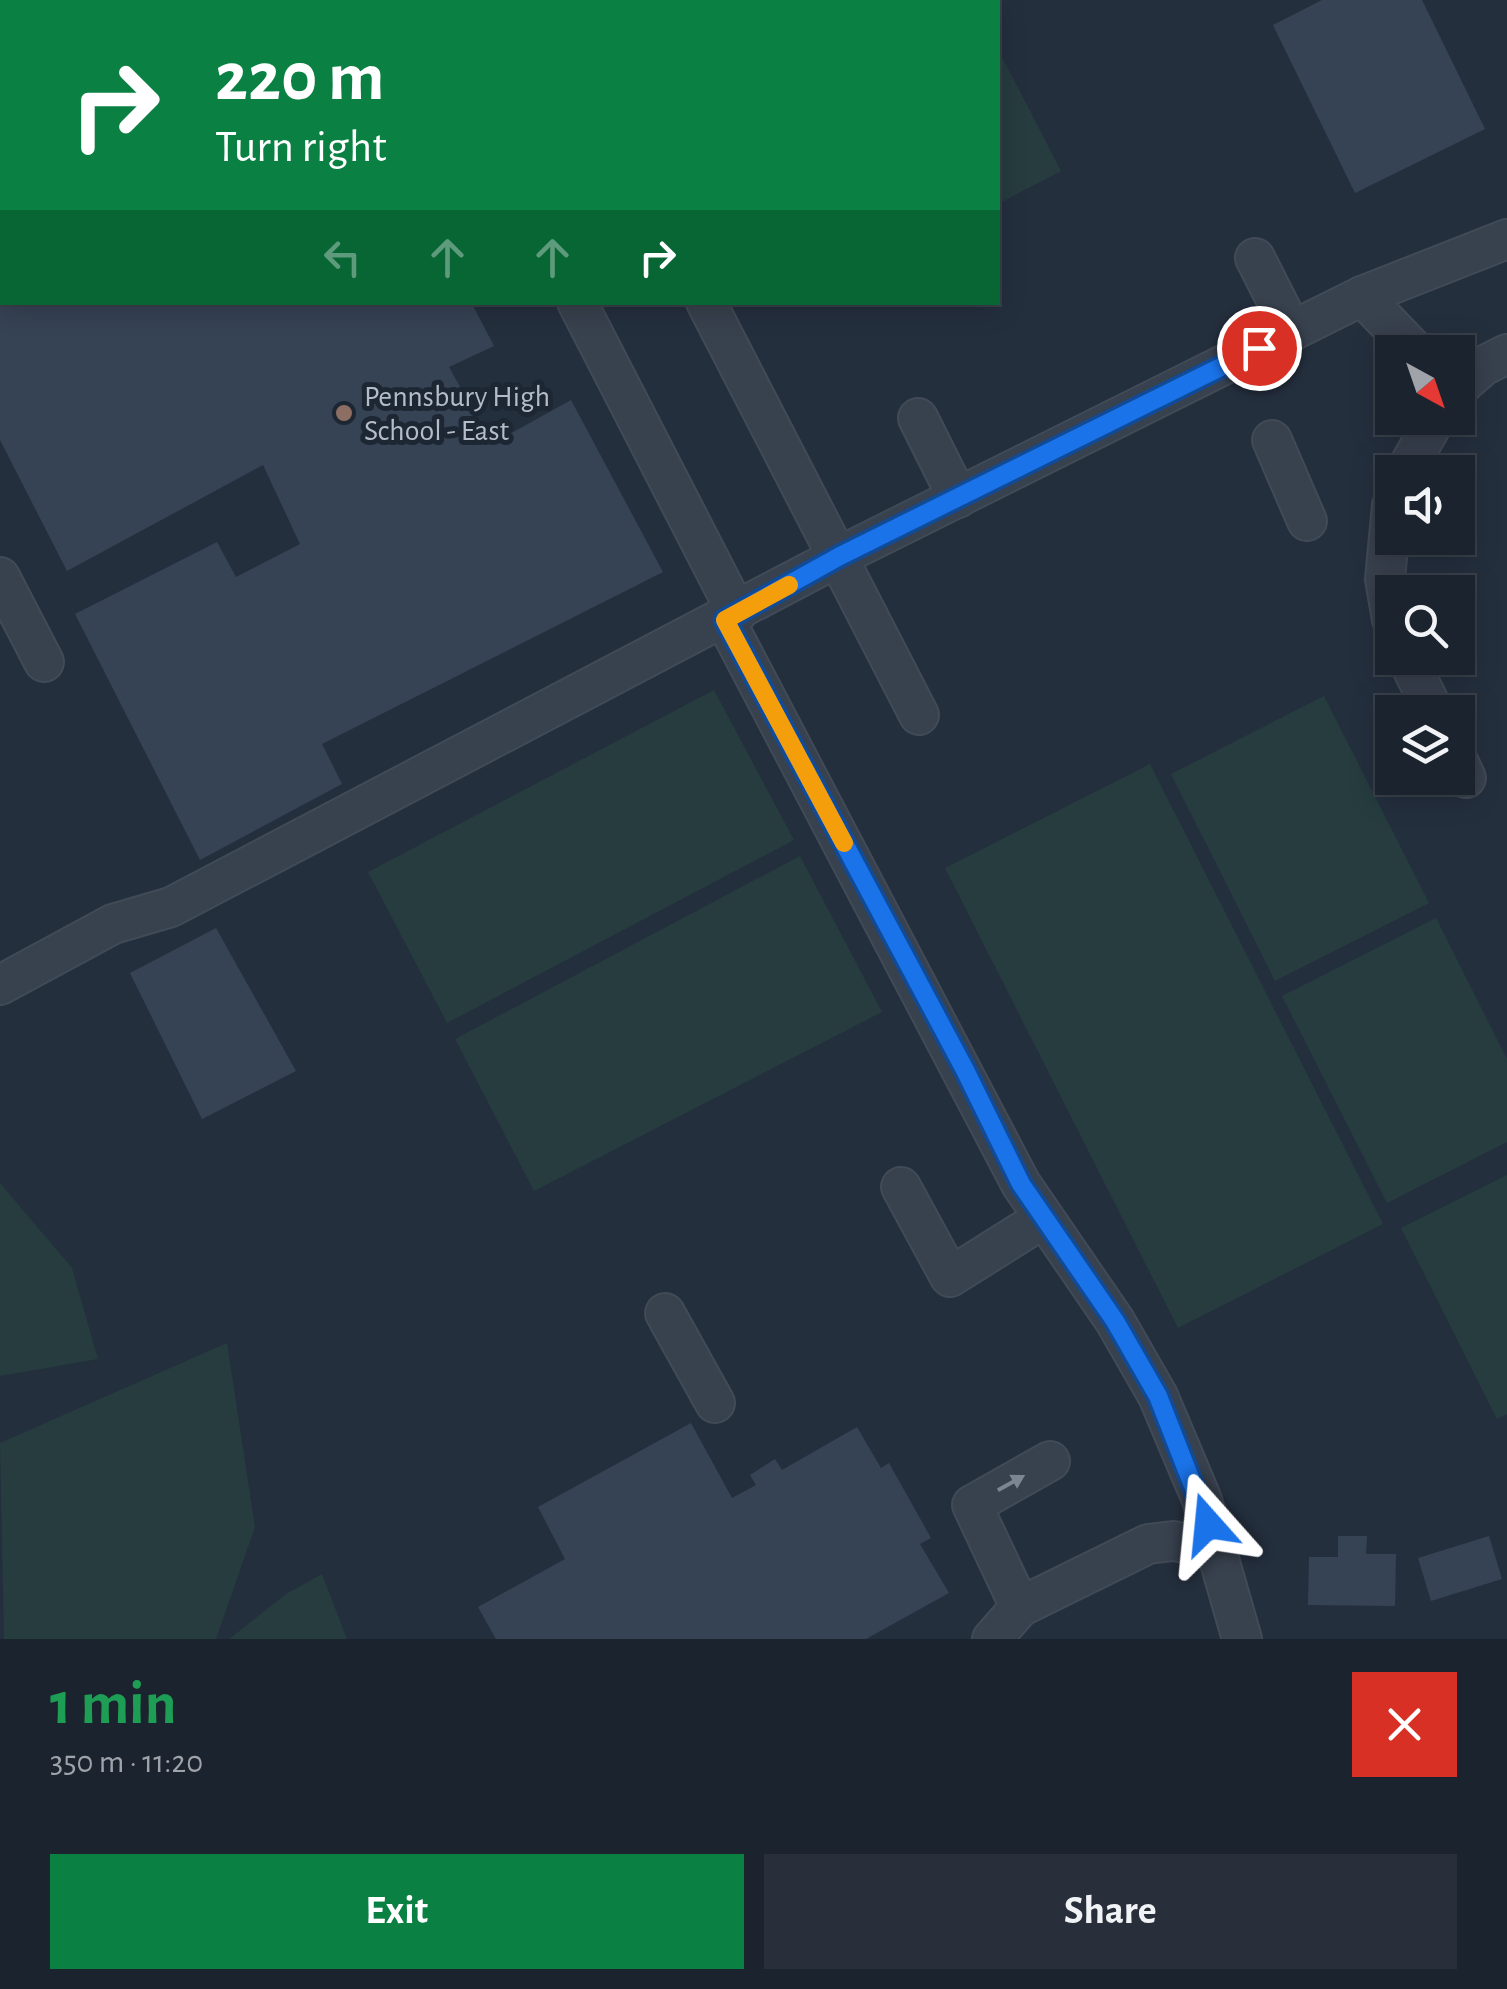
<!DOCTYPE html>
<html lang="en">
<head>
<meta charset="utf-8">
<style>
	body { margin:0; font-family:"Alegreya Sans",sans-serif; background:#282f3a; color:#f1f3f6; height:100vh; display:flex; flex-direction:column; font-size:38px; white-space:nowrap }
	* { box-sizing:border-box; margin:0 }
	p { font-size:32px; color:#a0a4aa }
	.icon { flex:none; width:55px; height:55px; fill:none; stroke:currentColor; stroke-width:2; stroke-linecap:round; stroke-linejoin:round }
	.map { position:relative; height:1639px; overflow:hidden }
	.details { display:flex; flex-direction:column; background:#1b232e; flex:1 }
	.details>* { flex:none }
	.top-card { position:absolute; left:0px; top:0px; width:1000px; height:305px; box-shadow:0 5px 25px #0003,0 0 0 2px #39404a; background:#0b8043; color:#fff; overflow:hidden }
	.needle { width:65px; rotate:140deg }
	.controls { position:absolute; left:1375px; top:335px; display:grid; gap:20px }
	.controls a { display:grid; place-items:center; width:100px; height:100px; border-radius:0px; background:#1b232e; box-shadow:0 5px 25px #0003,0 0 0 2px #39404a; font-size:50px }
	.pin { position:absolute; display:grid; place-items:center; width:85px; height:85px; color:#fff; margin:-42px; border:5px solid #fff; border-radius:50%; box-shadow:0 2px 10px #0007 }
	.me { position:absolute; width:110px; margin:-55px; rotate:342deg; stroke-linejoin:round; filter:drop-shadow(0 0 8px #0008) }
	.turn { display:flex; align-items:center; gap:35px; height:210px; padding:0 50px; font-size:45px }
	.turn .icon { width:130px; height:130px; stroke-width:2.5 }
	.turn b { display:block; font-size:70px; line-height:85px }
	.lanes { display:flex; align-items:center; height:95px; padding:0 50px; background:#0003; justify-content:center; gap:50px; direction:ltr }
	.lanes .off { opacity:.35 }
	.round { display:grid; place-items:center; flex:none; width:105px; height:105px; border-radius:0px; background:#282f3a }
	.summary { display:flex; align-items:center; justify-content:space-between; height:170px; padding:0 50px }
	h1 { font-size:60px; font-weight:700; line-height:75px; color:#1e9e55 }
	.cta { display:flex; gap:20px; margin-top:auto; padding:20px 50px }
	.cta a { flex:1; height:115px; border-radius:0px; background:#0b8043; color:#fff; font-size:40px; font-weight:700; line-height:115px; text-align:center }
	.cta a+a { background:#282f3a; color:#f1f3f6 }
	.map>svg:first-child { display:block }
</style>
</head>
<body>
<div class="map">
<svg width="1507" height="1639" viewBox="0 0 1507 1639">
	<rect width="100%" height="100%" fill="#242f3e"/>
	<g fill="#263c3f">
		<path d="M666 0H972L974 2H667Z"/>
		<path d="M998 49 1061 171 998 204Z"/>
		<path d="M714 690 794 840 447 1023 368 872Z"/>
		<path d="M1324 696 1429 903 1275 981 1171 774Z"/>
		<path d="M1150 764 1383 1224 1178 1328 945 868Z"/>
		<path d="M800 856 882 1012 534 1191 455 1039Z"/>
		<path d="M1436 918 1507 1059V1142L1387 1203 1282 996Z"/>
		<path d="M1507 1175V1414L1497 1419 1401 1228Z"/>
		<path d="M0 1183 72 1268 98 1359 0 1376Z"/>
		<path d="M227 1343 255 1527 216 1639H4L0 1443Z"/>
		<path d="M322 1574 347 1639H229L286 1594Z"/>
	</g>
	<g fill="#364354">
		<path d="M1322 0H1422L1485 129 1355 193 1273 25Z"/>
		<path d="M0 302H471L494 346 449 367 492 444 571 400 663 572 322 744 342 784 200 860 75 614 217 542 236 577 300 544 263 465 67 571 0 440Z"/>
		<path d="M216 928 296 1071 202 1119 130 973Z"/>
		<path d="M691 1423 732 1498 756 1485 750 1475 775 1459 782 1470 857 1427 881 1468 889 1463 931 1538 920 1544 949 1593 866 1639H496L478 1607 565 1559 538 1507Z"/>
		<path d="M1338 1536H1367L1366 1554H1396L1395 1606 1308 1605 1309 1557H1338Z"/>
		<path d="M1489 1536 1502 1579 1431 1601 1418 1558Z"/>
	</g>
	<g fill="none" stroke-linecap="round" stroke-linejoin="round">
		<g stroke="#414a57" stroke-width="42">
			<g id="minor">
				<path d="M545 0 547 2"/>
				<path d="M356 2 361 0"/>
				<path d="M1255 258 1292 331"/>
				<path d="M1362 296 1416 352"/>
				<path d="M577 302 737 613"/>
				<path d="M706 302 919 715"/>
				<path d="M1458 388 1483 366 1507 354"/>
				<path d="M918 418 958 498"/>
				<path d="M1272 440 1307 521"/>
				<path d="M1405 472 1436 418"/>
				<path d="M1392 505 1385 579 1392 620"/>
				<path d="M0 577 44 662"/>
				<path d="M725 620 1021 1184 1115 1321 1158 1396 1202 1500 1242 1639"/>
				<path d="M1407 658 1434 712"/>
				<path d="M1458 761 1466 778"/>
				<path d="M0 985 113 924 171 907 840 556 1362 296 1507 239"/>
				<path d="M901 1187 950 1277 1044 1218"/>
				<path d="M665 1313 715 1403"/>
				<path d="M1020 1607 1148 1544 1173 1541 1215 1548"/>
				<path d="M992 1639 1020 1607 972 1505 1050 1461"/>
			</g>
		</g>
		<use href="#minor" stroke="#38414e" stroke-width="38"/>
	</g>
	<defs><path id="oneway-solid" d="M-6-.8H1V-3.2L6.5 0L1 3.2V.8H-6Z" transform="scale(2.5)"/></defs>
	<use fill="#7c8592" href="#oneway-solid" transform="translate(1011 1483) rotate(-29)"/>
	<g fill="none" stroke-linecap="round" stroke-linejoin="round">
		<g stroke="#114b97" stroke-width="25">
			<path id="route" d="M1208 1524 1158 1396 1115 1321 1021 1184 965 1070 725 620 840 556 1259 348"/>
		</g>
		<use href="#route" stroke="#1a73e8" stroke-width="18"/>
		<path stroke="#f59e0b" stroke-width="18" d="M789 585 725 620 844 843"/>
	</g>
	<circle fill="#8d6e63" stroke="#1d2633" stroke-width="4" cx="344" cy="413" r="10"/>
	<g text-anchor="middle" stroke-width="10" stroke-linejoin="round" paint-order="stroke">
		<g font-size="30" fill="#b4bcc9" stroke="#1d2633" text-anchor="start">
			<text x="364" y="406">Pennsbury High<tspan x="364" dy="34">School - East</tspan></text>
		</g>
	</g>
</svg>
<div class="controls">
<a><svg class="needle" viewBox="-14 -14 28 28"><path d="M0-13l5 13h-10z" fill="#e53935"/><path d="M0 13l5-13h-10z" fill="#a0a4aa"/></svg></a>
<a><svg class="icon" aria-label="sound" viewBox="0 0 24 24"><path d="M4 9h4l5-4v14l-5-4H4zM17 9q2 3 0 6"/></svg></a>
<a><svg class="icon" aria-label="search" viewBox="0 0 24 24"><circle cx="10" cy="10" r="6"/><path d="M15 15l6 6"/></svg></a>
<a><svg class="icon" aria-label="layers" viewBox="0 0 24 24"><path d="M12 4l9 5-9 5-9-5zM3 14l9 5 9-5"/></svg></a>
</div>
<div class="pin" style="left:1259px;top:348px;background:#d93025"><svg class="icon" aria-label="arrive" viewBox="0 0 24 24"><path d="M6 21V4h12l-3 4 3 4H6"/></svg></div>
<svg class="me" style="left:1208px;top:1524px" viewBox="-20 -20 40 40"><path d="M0-17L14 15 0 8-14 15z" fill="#1a73e8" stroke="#fff" stroke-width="4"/></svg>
<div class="top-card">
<div class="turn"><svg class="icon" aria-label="right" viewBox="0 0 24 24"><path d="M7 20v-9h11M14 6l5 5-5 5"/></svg><div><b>220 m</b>Turn right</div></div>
<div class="lanes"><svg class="icon off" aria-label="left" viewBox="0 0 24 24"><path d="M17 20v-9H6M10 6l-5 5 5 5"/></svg><svg class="icon off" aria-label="ahead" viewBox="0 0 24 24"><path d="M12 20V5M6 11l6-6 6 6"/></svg><svg class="icon off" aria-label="ahead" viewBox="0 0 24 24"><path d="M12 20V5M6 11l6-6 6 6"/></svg><svg class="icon" aria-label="right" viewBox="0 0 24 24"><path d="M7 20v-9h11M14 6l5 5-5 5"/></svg></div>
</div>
</div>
<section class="details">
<div class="summary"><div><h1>1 min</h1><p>350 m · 11:20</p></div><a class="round" style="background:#d93025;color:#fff"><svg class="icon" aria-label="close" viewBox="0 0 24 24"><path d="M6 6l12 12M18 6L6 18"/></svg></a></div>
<div class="cta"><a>Exit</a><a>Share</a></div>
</section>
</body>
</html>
